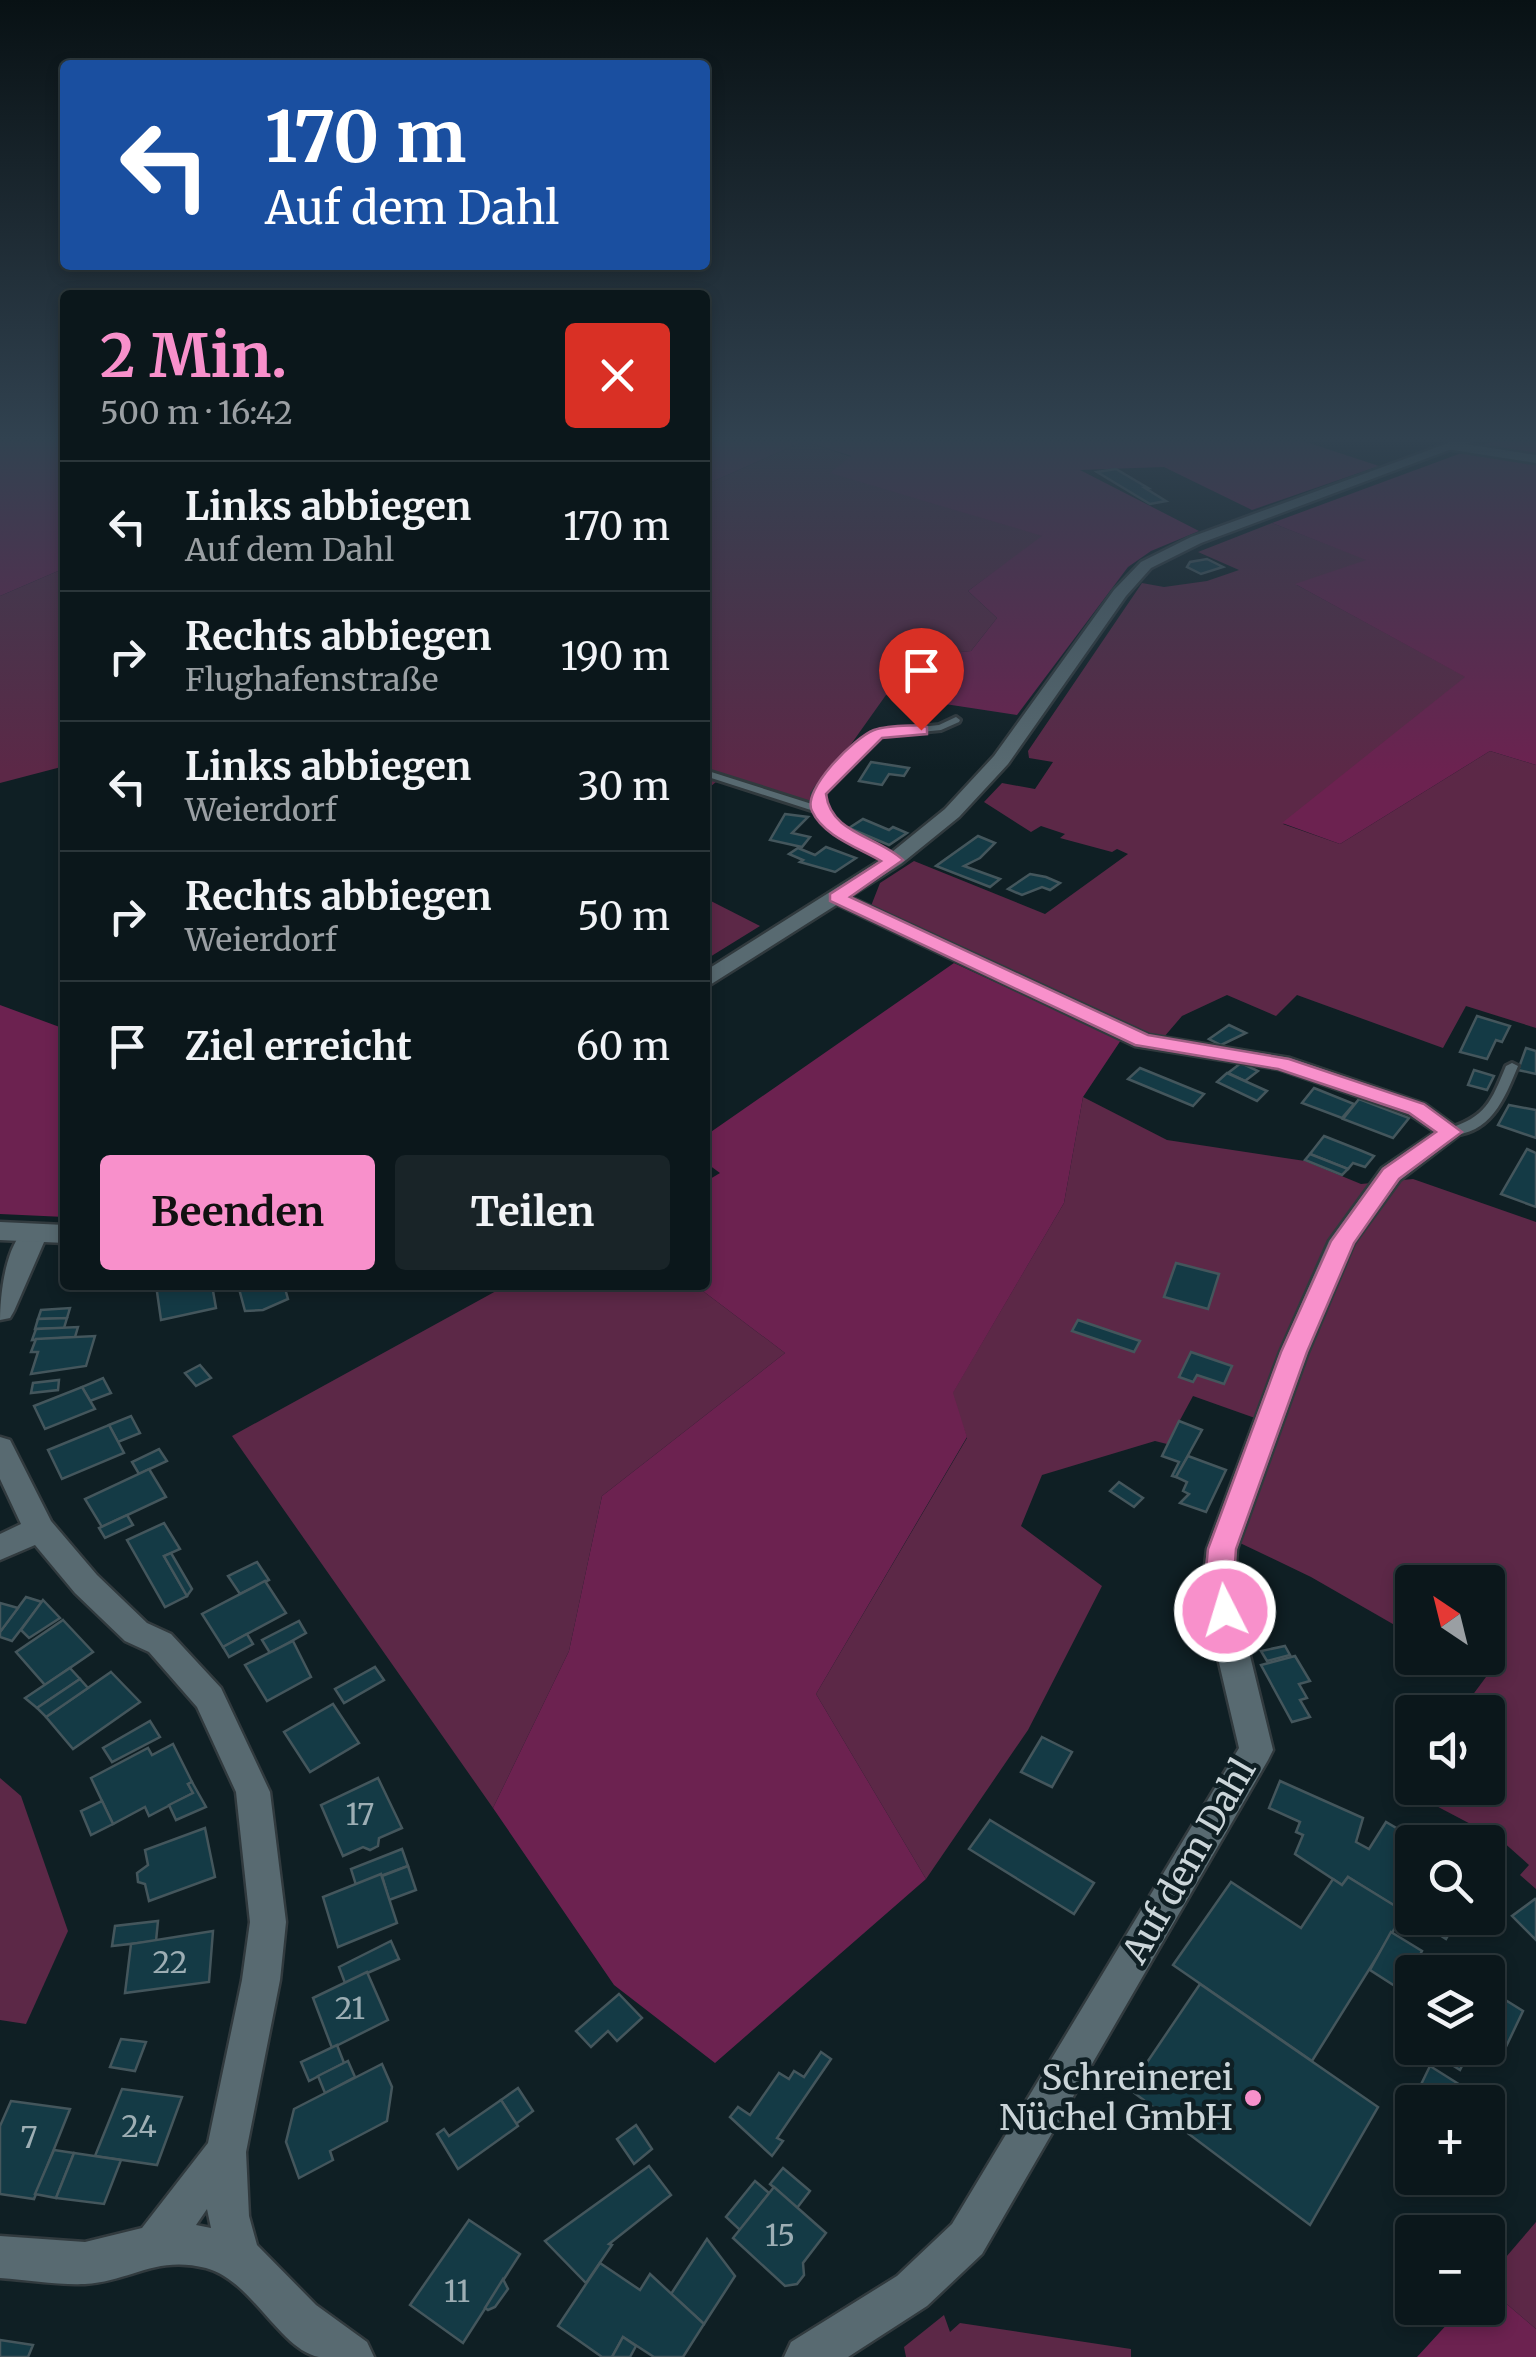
<!DOCTYPE html>
<html lang="de">
<head>
<meta charset="utf-8">
<style>
	body { margin:0; font-family:Merriweather,serif; background:#192428; color:#f1f3f6; height:100vh; display:flex; flex-direction:column; font-size:38px; white-space:nowrap }
	* { box-sizing:border-box; margin:0 }
	p { font-size:32px; color:#9a9fa3 }
	.icon { flex:none; width:55px; height:55px; fill:none; stroke:currentColor; stroke-width:2; stroke-linecap:round; stroke-linejoin:round }
	.map { position:relative; flex:1; overflow:hidden }
	.side { position:absolute; left:60px; top:290px; width:650px; height:1000px; display:flex; flex-direction:column; background:#0b171b; border-radius:10px; box-shadow:0 5px 15px #0003,0 0 0 2px #2b363a }
	.side>* { flex:none }
	.top-card { position:absolute; left:60px; top:60px; width:650px; height:210px; border-radius:10px; box-shadow:0 5px 15px #0003,0 0 0 2px #2b363a; background:#1a4fa0; color:#fff; overflow:hidden }
	.needle { width:65px; rotate:325deg }
	.buttons { position:absolute; left:1395px; top:1565px; display:grid; gap:20px }
	.buttons a { display:grid; place-items:center; width:110px; height:110px; border-radius:10px; background:#0b171b; box-shadow:0 5px 15px #0003,0 0 0 2px #2b363a; font-size:50px }
	.pin { position:absolute; display:grid; place-items:center; width:85px; height:85px; color:#fff; margin:-102px -42px; border-radius:50% 50% 50% 0; rotate:-45deg; box-shadow:0 0 10px #0007 }
	.pin .icon { rotate:45deg }
	.me { position:absolute; width:110px; margin:-55px; rotate:355deg; stroke-linejoin:round; filter:drop-shadow(0 0 8px #0008) }
	.turn { display:flex; align-items:center; gap:35px; height:210px; padding:0 40px; font-size:45px }
	.turn .icon { width:130px; height:130px; stroke-width:2.5 }
	.turn b { display:block; font-size:70px; line-height:85px }
	.round { display:grid; place-items:center; flex:none; width:105px; height:105px; border-radius:10px; background:#192428 }
	.summary { display:flex; align-items:center; justify-content:space-between; height:170px; padding:0 40px }
	h1 { font-size:60px; font-weight:700; line-height:75px; color:#f890cb }
	.action { display:flex; gap:20px; margin-top:auto; padding:20px 40px }
	.action a { flex:1; height:115px; border-radius:10px; background:#f890cb; color:#111; font-size:40px; font-weight:700; line-height:115px; text-align:center }
	.action a+a { background:#192428; color:#f1f3f6 }
	ul { padding:0; list-style:none }
	li { display:flex; align-items:center; gap:30px; height:130px; padding:0 40px; border-top:2px solid #2b363a }
	li div { flex:1 }
	li b { display:block; font-size:38px }
	li em { font-style:normal }
	.map>svg:first-child { display:block }
</style>
</head>
<body>
<div class="map">
<svg width="1536" height="2357" viewBox="0 0 1536 2357">
	<rect width="100%" height="100%" fill="#0f1f24"/>
	<g fill="#5c2847">
		<path d="M804 441 852 457 832 473 1044 536 968 591 997 618 971 651 908 657 886 695 805 809 716 782 705 791V485Z"/>
		<path d="M1272 523 1368 560 1297 585 1466 677 1283 824 1340 844 1490 751 1536 765V1028L1466 1006 1443 1048 1297 995 1276 1016 1227 995 1182 1016 1164 1037 1134 1029 871 906 880 883 914 861 1045 914 1128 854 1117 849 1112 852 1060 838 1065 834 1041 826 1031 832 984 802 1002 783 1035 789 1053 762 1029 758 1028 751 1142 583 1164 587 1207 581 1239 570 1198 552Z"/>
		<path d="M65 568V766L0 783V596Z"/>
		<path d="M705 898 760 926 705 960Z"/>
		<path d="M1083 1097 1167 1140 1305 1161 1361 1184 1413 1179 1536 1222V1889L1520 1875 1529 1865 1501 1840 1404 1789 1412 1778V1788H1488V1712H1460L1486 1677 1451 1658H1488V1582H1412V1635L1311 1577 1240 1543 1269 1423 1193 1396 1167 1444 1155 1441 1042 1475 1021 1526 1102 1586 1028 1730 926 1879 816 1694 967 1438 952 1394 1064 1203Z"/>
		<path d="M507 1285H695L785 1353 602 1496 569 1651 493 1808 232 1436Z"/>
		<path d="M0 1778 21 1796 68 1931 26 2024 0 2020Z"/>
		<path d="M1536 2222V2329L1488 2288V2278Z"/>
		<path d="M944 2315 950 2332 960 2323 1131 2349V2357H906L904 2347Z"/>
	</g>
	<g fill="#6c2250">
		<path d="M0 441H65V568L0 596Z"/>
		<path d="M705 441H1303L1379 466 1252 510 1164 467 1080 470 1199 531 1151 551 1128 567 1017 715 886 695 908 656 971 651 997 618 968 591 1042 536 830 473 851 456 804 441 705 485Z"/>
		<path d="M1494 441H1536V765L1490 751 1340 844 1282 823 1465 677 1295 584 1366 560 1272 523Z"/>
		<path d="M954 963 1121 1040 1083 1097 1064 1203 953 1393 967 1437 816 1694 926 1879 715 2063 614 1985 493 1808 569 1651 602 1496 785 1353 695 1285H705V1182L720 1173 705 1162V1136Z"/>
		<path d="M0 1005 65 1029V1217L0 1214Z"/>
		<path d="M1488 2288 1536 2329V2357H1417L1462 2308H1488Z"/>
	</g>
	<g fill="#143a45" stroke="#44565c" stroke-width="2.5">
		<path d="M1116 469 1148 488H1145L1166 501 1150 504 1097 472Z"/>
		<path d="M1207 559 1223 567 1201 574 1187 567 1190 562Z"/>
		<path d="M871 762 909 768 904 776 889 774 882 785 859 781Z"/>
		<path d="M785 814 808 817 792 833 810 837 802 847 770 840Z"/>
		<path d="M863 819 889 830 893 827 907 833 889 845 849 828Z"/>
		<path d="M978 836 995 843 980 858 964 866 1000 879 990 887 936 866Z"/>
		<path d="M826 847 856 858 835 872 800 862 803 860 789 854 798 848 815 855Z"/>
		<path d="M1030 874 1046 877 1060 883 1050 890 1042 887 1022 895 1008 889Z"/>
		<path d="M1477 1016 1510 1026 1502 1042 1496 1040 1487 1059 1460 1052Z"/>
		<path d="M1229 1025 1246 1033 1221 1045 1209 1039Z"/>
		<path d="M1526 1048 1536 1051V1074L1518 1070Z"/>
		<path d="M1241 1063 1258 1071 1245 1081 1228 1073Z"/>
		<path d="M1140 1068 1204 1094 1193 1106 1128 1079Z"/>
		<path d="M1474 1070 1494 1076 1487 1090 1468 1085Z"/>
		<path d="M1227 1073 1267 1091 1257 1101 1217 1082Z"/>
		<path d="M1314 1088 1354 1104 1342 1118 1302 1103Z"/>
		<path d="M1359 1099 1409 1118 1393 1138 1343 1119Z"/>
		<path d="M1509 1105 1536 1110V1138L1498 1125Z"/>
		<path d="M1324 1136 1362 1151 1374 1156 1365 1167 1353 1163 1348 1169 1310 1154Z"/>
		<path d="M1527 1149 1536 1153V1207L1501 1194Z"/>
		<path d="M1310 1154 1348 1169 1342 1175 1305 1160Z"/>
		<path d="M1176 1263 1219 1274 1208 1309 1164 1297Z"/>
		<path d="M156 1285H212L216 1308 161 1320Z"/>
		<path d="M238 1285H284L288 1299 263 1310 245 1311Z"/>
		<path d="M70 1308 67 1318 38 1319 41 1310Z"/>
		<path d="M67 1318 64 1328 35 1329 38 1319Z"/>
		<path d="M1078 1320 1140 1341 1134 1352 1072 1331Z"/>
		<path d="M78 1327 75 1337 32 1340 36 1329Z"/>
		<path d="M95 1336 86 1366 31 1374 38 1352H31L36 1339Z"/>
		<path d="M1191 1352 1232 1366 1224 1384 1197 1375 1193 1382 1179 1377Z"/>
		<path d="M200 1365 211 1378 196 1386 185 1373Z"/>
		<path d="M103 1378 111 1393 90 1401 82 1387Z"/>
		<path d="M59 1380 58 1390 31 1393 33 1383Z"/>
		<path d="M82 1387 95 1409 45 1429 34 1406Z"/>
		<path d="M131 1416 140 1433 118 1442 109 1425Z"/>
		<path d="M1179 1421 1202 1430 1176 1477 1172 1476 1179 1462 1162 1456Z"/>
		<path d="M109 1425 124 1453 62 1479 48 1450Z"/>
		<path d="M159 1449 167 1461 139 1474 132 1462Z"/>
		<path d="M1188 1456 1226 1470 1206 1512 1180 1503 1189 1494 1183 1491 1187 1482 1176 1477Z"/>
		<path d="M149 1469 166 1497 102 1527 85 1499Z"/>
		<path d="M1119 1482 1143 1498 1134 1507 1110 1491Z"/>
		<path d="M127 1515 133 1525 105 1538 99 1528Z"/>
		<path d="M164 1523 180 1549 164 1556 187 1596 165 1607 127 1540Z"/>
		<path d="M171 1553 192 1589 187 1596 164 1556Z"/>
		<path d="M257 1562 269 1580 240 1594 228 1576Z"/>
		<path d="M265 1581 286 1613 223 1647 202 1614Z"/>
		<path d="M26 1597 42 1602 12 1641 0 1637V1632Z"/>
		<path d="M43 1600 60 1618 29 1638 21 1630Z"/>
		<path d="M0 1603 18 1608 0 1632Z"/>
		<path d="M63 1620 93 1652 45 1685 16 1652Z"/>
		<path d="M299 1621 306 1633 270 1653 262 1640Z"/>
		<path d="M247 1634 253 1644 229 1657 223 1647Z"/>
		<path d="M293 1641 311 1677 267 1701 245 1665Z"/>
		<path d="M1285 1646 1290 1655 1267 1661 1261 1651Z"/>
		<path d="M1295 1656 1310 1681 1299 1684 1307 1698 1300 1700 1310 1717 1292 1722 1261 1665Z"/>
		<path d="M375 1667 384 1680 344 1703 335 1689Z"/>
		<path d="M70 1668 80 1679 37 1708 25 1698Z"/>
		<path d="M111 1672 140 1702 73 1749 46 1717Z"/>
		<path d="M80 1679 88 1688 46 1717 37 1708Z"/>
		<path d="M333 1704 359 1743 310 1772 284 1732Z"/>
		<path d="M150 1721 160 1737 112 1762 103 1748Z"/>
		<path d="M1042 1737 1072 1752 1052 1787 1021 1772Z"/>
		<path d="M173 1744 192 1782 188 1784 193 1793 149 1816 145 1807 113 1824 91 1778 148 1748 152 1755Z"/>
		<path d="M378 1778 402 1828 379 1838 378 1846 370 1850 363 1847 343 1856 321 1805Z"/>
		<path d="M1280 1781 1363 1818 1356 1842 1369 1849 1386 1822 1420 1842H1412V1917L1348 1877 1342 1885 1295 1854 1303 1835 1296 1832 1300 1822 1269 1808Z"/>
		<path d="M192 1782 206 1807 176 1820 169 1805 193 1793 188 1784Z"/>
		<path d="M102 1801 113 1824 91 1835 81 1811Z"/>
		<path d="M990 1820 1094 1883 1074 1914 969 1849Z"/>
		<path d="M205 1828 215 1877 149 1901 145 1884 138 1882 137 1873 148 1865 145 1850Z"/>
		<path d="M402 1849 408 1866 356 1885 351 1869Z"/>
		<path d="M408 1866 416 1890 389 1900 382 1876Z"/>
		<path d="M381 1874 397 1923 338 1947 323 1897Z"/>
		<path d="M1348 1877 1405 1912 1312 2061 1173 1965 1231 1882 1301 1928 1333 1879 1342 1885Z"/>
		<path d="M1535 1899 1536 1900V1940L1512 1916Z"/>
		<path d="M1413 1918H1458L1446 1939Z"/>
		<path d="M158 1921 156 1941 112 1946 115 1926Z"/>
		<path d="M213 1931 209 1982 125 1993 131 1944Z"/>
		<path d="M1391 1932 1422 1951 1412 1969 1418 1972H1412V1997L1370 1970Z"/>
		<path d="M391 1941 399 1959 345 1983 339 1967Z"/>
		<path d="M367 1972 388 2020 332 2048 313 1998Z"/>
		<path d="M1200 1984 1378 2107 1310 2225 1129 2089Z"/>
		<path d="M1491 1991 1523 2011 1504 2051 1488 2041V1998Z"/>
		<path d="M619 1994 642 2018 617 2041 608 2031 591 2047 576 2031Z"/>
		<path d="M121 2039 146 2042 135 2071 110 2067Z"/>
		<path d="M337 2045 344 2063 309 2081 301 2062Z"/>
		<path d="M1425 2048H1471L1460 2070Z"/>
		<path d="M821 2052 831 2059 777 2138 783 2141 772 2156 730 2117 738 2107 750 2115 779 2073 789 2079 794 2071 804 2077Z"/>
		<path d="M348 2061 355 2077 325 2093 318 2076Z"/>
		<path d="M382 2064 392 2087 387 2121 330 2151 333 2160 299 2178 286 2142 294 2109Z"/>
		<path d="M1430 2066 1492 2105 1488 2114V2102H1420L1414 2099Z"/>
		<path d="M518 2088 533 2111 516 2124 501 2100Z"/>
		<path d="M122 2089 182 2097 157 2165 95 2156Z"/>
		<path d="M501 2100 518 2126 458 2169 437 2134 444 2129 449 2136Z"/>
		<path d="M11 2101 70 2109 34 2199 0 2194V2126Z"/>
		<path d="M636 2125 652 2149 634 2164 617 2139Z"/>
		<path d="M54 2150 74 2153 56 2198 35 2194Z"/>
		<path d="M74 2153 121 2160 104 2204 56 2198Z"/>
		<path d="M649 2166 671 2195 609 2244 612 2245 586 2283 545 2241Z"/>
		<path d="M783 2168 810 2191 797 2208 770 2184Z"/>
		<path d="M755 2181 769 2193 740 2230 726 2217Z"/>
		<path d="M774 2187 826 2233 803 2263 804 2275 797 2284 785 2286 733 2238Z"/>
		<path d="M469 2220 520 2254 463 2343 410 2305Z"/>
		<path d="M707 2239 735 2276 704 2324 671 2294Z"/>
		<path d="M600 2263 640 2290 650 2274 704 2324 683 2357H654L623 2337 612 2357H602L558 2326Z"/>
		<path d="M503 2279 508 2289 495 2307 488 2310 485 2308Z"/>
		<path d="M623 2337 636 2346 630 2357H612Z"/>
		<path d="M0 2340 33 2345 28 2357H0Z"/>
	</g>
	<g fill="none" stroke-linecap="round" stroke-linejoin="round">
		<g stroke="#313a3e" stroke-width="6">
			<g id="service">
				<path d="M956 717 960 720 959 722 941 730 880 736 829 785C806 820 873 844 898 858V862L894 863 833 830 817 812 705 776V770L815 805 813 794 822 781 874 732 939 725Z"/>
				<path d="M1512 1063 1518 1066C1504 1100 1490 1136 1447 1135L1445 1132 1447 1129C1486 1117 1491 1102 1506 1066Z"/>
			</g>
		</g>
		<g stroke="#313a3e" stroke-width="5">
			<g id="minor">
				<path d="M1452 442 1536 455V463L1447 449V443Z"/>
				<path d="M837 891 1149 1035 1290 1058 1425 1104 1463 1132 1400 1180 1354 1243 1308 1352 1237 1549 1234 1590 1273 1750 1268 1760 982 2254 927 2306 848 2357H784L791 2342 897 2276 952 2224 1239 1748 1202 1590 1207 1549 1280 1352 1329 1241 1382 1168 1435 1132 1409 1114 1278 1069 1135 1046 830 901 827 897 830 893Z"/>
				<path d="M35 1224 48 1233 14 1311 10 1318 0 1320C0 1295 6 1232 35 1224Z"/>
				<path d="M0 1437 10 1440 51 1521 97 1575 147 1623 171 1634 221 1688 270 1792 286 1922 280 1980 246 2152 249 2216 257 2245 316 2305 367 2342 374 2357C356 2357 336 2357 319 2357 280 2350 252 2280 206 2268 156 2255 131 2281 85 2284 57 2285 28 2280 0 2278V2236L85 2242 142 2228 208 2143 242 1980 250 1922 236 1792 197 1707 149 1652 125 1641 75 1593 35 1545 0 1560V1534L21 1524 0 1479ZM207 2209 211 2228 196 2225Z"/>
			</g>
		</g>
		<g stroke="#313a3e" stroke-width="5">
			<g id="secondary">
				<path d="M1454 441H1473L1201 543 1151 568 1126 596 1008 764 959 817 901 864 705 988V971L887 856 945 809 994 756 1114 590 1141 562 1191 537Z"/>
				<path d="M0 1222 65 1225V1243L0 1240Z"/>
			</g>
		</g>
		<use href="#service" fill="#586a71" fill-rule="evenodd"/>
		<use href="#minor" fill="#586a71" fill-rule="evenodd"/>
		<use href="#secondary" fill="#586a71" fill-rule="evenodd"/>
	</g>
	<linearGradient id="sky" x2="0" y2="1"><stop stop-color="#081114"/><stop offset="0.57" stop-color="#314250"/><stop offset="1" stop-color="#314250" stop-opacity="0"/></linearGradient>
	<rect width="1536" height="771" fill="url(#sky)"/>
	<path fill="#f890cb" stroke="#a15e84" stroke-width="2.5" d="M921 725 927 727V734L882 738 826 794C831 834 878 836 903 860L850 897 1148 1035 1289 1059 1424 1104 1462 1132 1399 1179 1354 1243 1307 1352 1236 1549 1233 1590 1239 1611 1235 1619 1225 1623 1215 1619 1204 1590 1208 1549 1281 1352 1331 1241 1383 1169 1436 1132 1409 1113 1278 1069 1135 1045 830 901V894L881 861C859 848 823 836 812 811 801 790 855 737 874 730 888 725 907 726 921 725Z"/>
	<circle fill="#f890cb" stroke="#0f1f24" stroke-width="4" cx="1253" cy="2098" r="10"/>
	<g text-anchor="middle" stroke-width="9" stroke-linejoin="round" paint-order="stroke">
		<g font-size="30" fill="#9daeb4">
			<text x="360" y="1825">17</text>
			<text x="170" y="1973">22</text>
			<text x="350" y="2019">21</text>
			<text x="139" y="2137">24</text>
			<text x="29" y="2148">7</text>
			<text x="780" y="2246">15</text>
			<text x="457" y="2302">11</text>
		</g>
		<g font-size="35" fill="#cbd5d9" stroke="#0f1f24">
			<text transform="translate(1189 1861) rotate(-60)" y="12">Auf dem Dahl</text>
		</g>
		<g font-size="35" fill="#cbd5d9" stroke="#0f1f24" text-anchor="end">
			<text x="1233" y="2090">Schreinerei<tspan x="1233" dy="40">Nüchel GmbH</tspan></text>
		</g>
	</g>
</svg>
<div class="buttons">
<a><svg class="needle" viewBox="-14 -14 28 28"><path d="M0-13l5 13h-10z" fill="#e53935"/><path d="M0 13l5-13h-10z" fill="#9a9fa3"/></svg></a>
<a><svg class="icon" aria-label="sound" viewBox="0 0 24 24"><path d="M4 9h4l5-4v14l-5-4H4zM17 9q2 3 0 6"/></svg></a>
<a><svg class="icon" aria-label="search" viewBox="0 0 24 24"><circle cx="10" cy="10" r="6"/><path d="M15 15l6 6"/></svg></a>
<a><svg class="icon" aria-label="layers" viewBox="0 0 24 24"><path d="M12 4l9 5-9 5-9-5zM3 14l9 5 9-5"/></svg></a>
<a>+</a>
<a>−</a>
</div>
<div class="pin" style="left:921px;top:730px;background:#d93025"><svg class="icon" aria-label="arrive" viewBox="0 0 24 24"><path d="M6 21V4h12l-3 4 3 4H6"/></svg></div>
<svg class="me" style="left:1225px;top:1611px" viewBox="-20 -20 40 40"><circle r="17" fill="#f890cb" stroke="#fff" stroke-width="3"/><path d="M0-11L8 9 0 5-8 9z" fill="#fff"/></svg>
<div class="top-card">
<div class="turn"><svg class="icon" aria-label="left" viewBox="0 0 24 24"><path d="M17 20v-9H6M10 6l-5 5 5 5"/></svg><div><b>170 m</b>Auf dem Dahl</div></div>
</div>
<section class="side">
<div class="summary"><div><h1>2 Min.</h1><p>500 m · 16:42</p></div><a class="round" style="background:#d93025;color:#fff"><svg class="icon" aria-label="close" viewBox="0 0 24 24"><path d="M6 6l12 12M18 6L6 18"/></svg></a></div>
<ul>
<li><svg class="icon" aria-label="left" viewBox="0 0 24 24"><path d="M17 20v-9H6M10 6l-5 5 5 5"/></svg><div><b>Links abbiegen</b><p>Auf dem Dahl</p></div><em>170 m</em></li>
<li><svg class="icon" aria-label="right" viewBox="0 0 24 24"><path d="M7 20v-9h11M14 6l5 5-5 5"/></svg><div><b>Rechts abbiegen</b><p>Flughafenstraße</p></div><em>190 m</em></li>
<li><svg class="icon" aria-label="left" viewBox="0 0 24 24"><path d="M17 20v-9H6M10 6l-5 5 5 5"/></svg><div><b>Links abbiegen</b><p>Weierdorf</p></div><em>30 m</em></li>
<li><svg class="icon" aria-label="right" viewBox="0 0 24 24"><path d="M7 20v-9h11M14 6l5 5-5 5"/></svg><div><b>Rechts abbiegen</b><p>Weierdorf</p></div><em>50 m</em></li>
<li><svg class="icon" aria-label="arrive" viewBox="0 0 24 24"><path d="M6 21V4h12l-3 4 3 4H6"/></svg><div><b>Ziel erreicht</b></div><em>60 m</em></li>
</ul>
<div class="action"><a>Beenden</a><a>Teilen</a></div>
</section>
</div>
</body>
</html>
